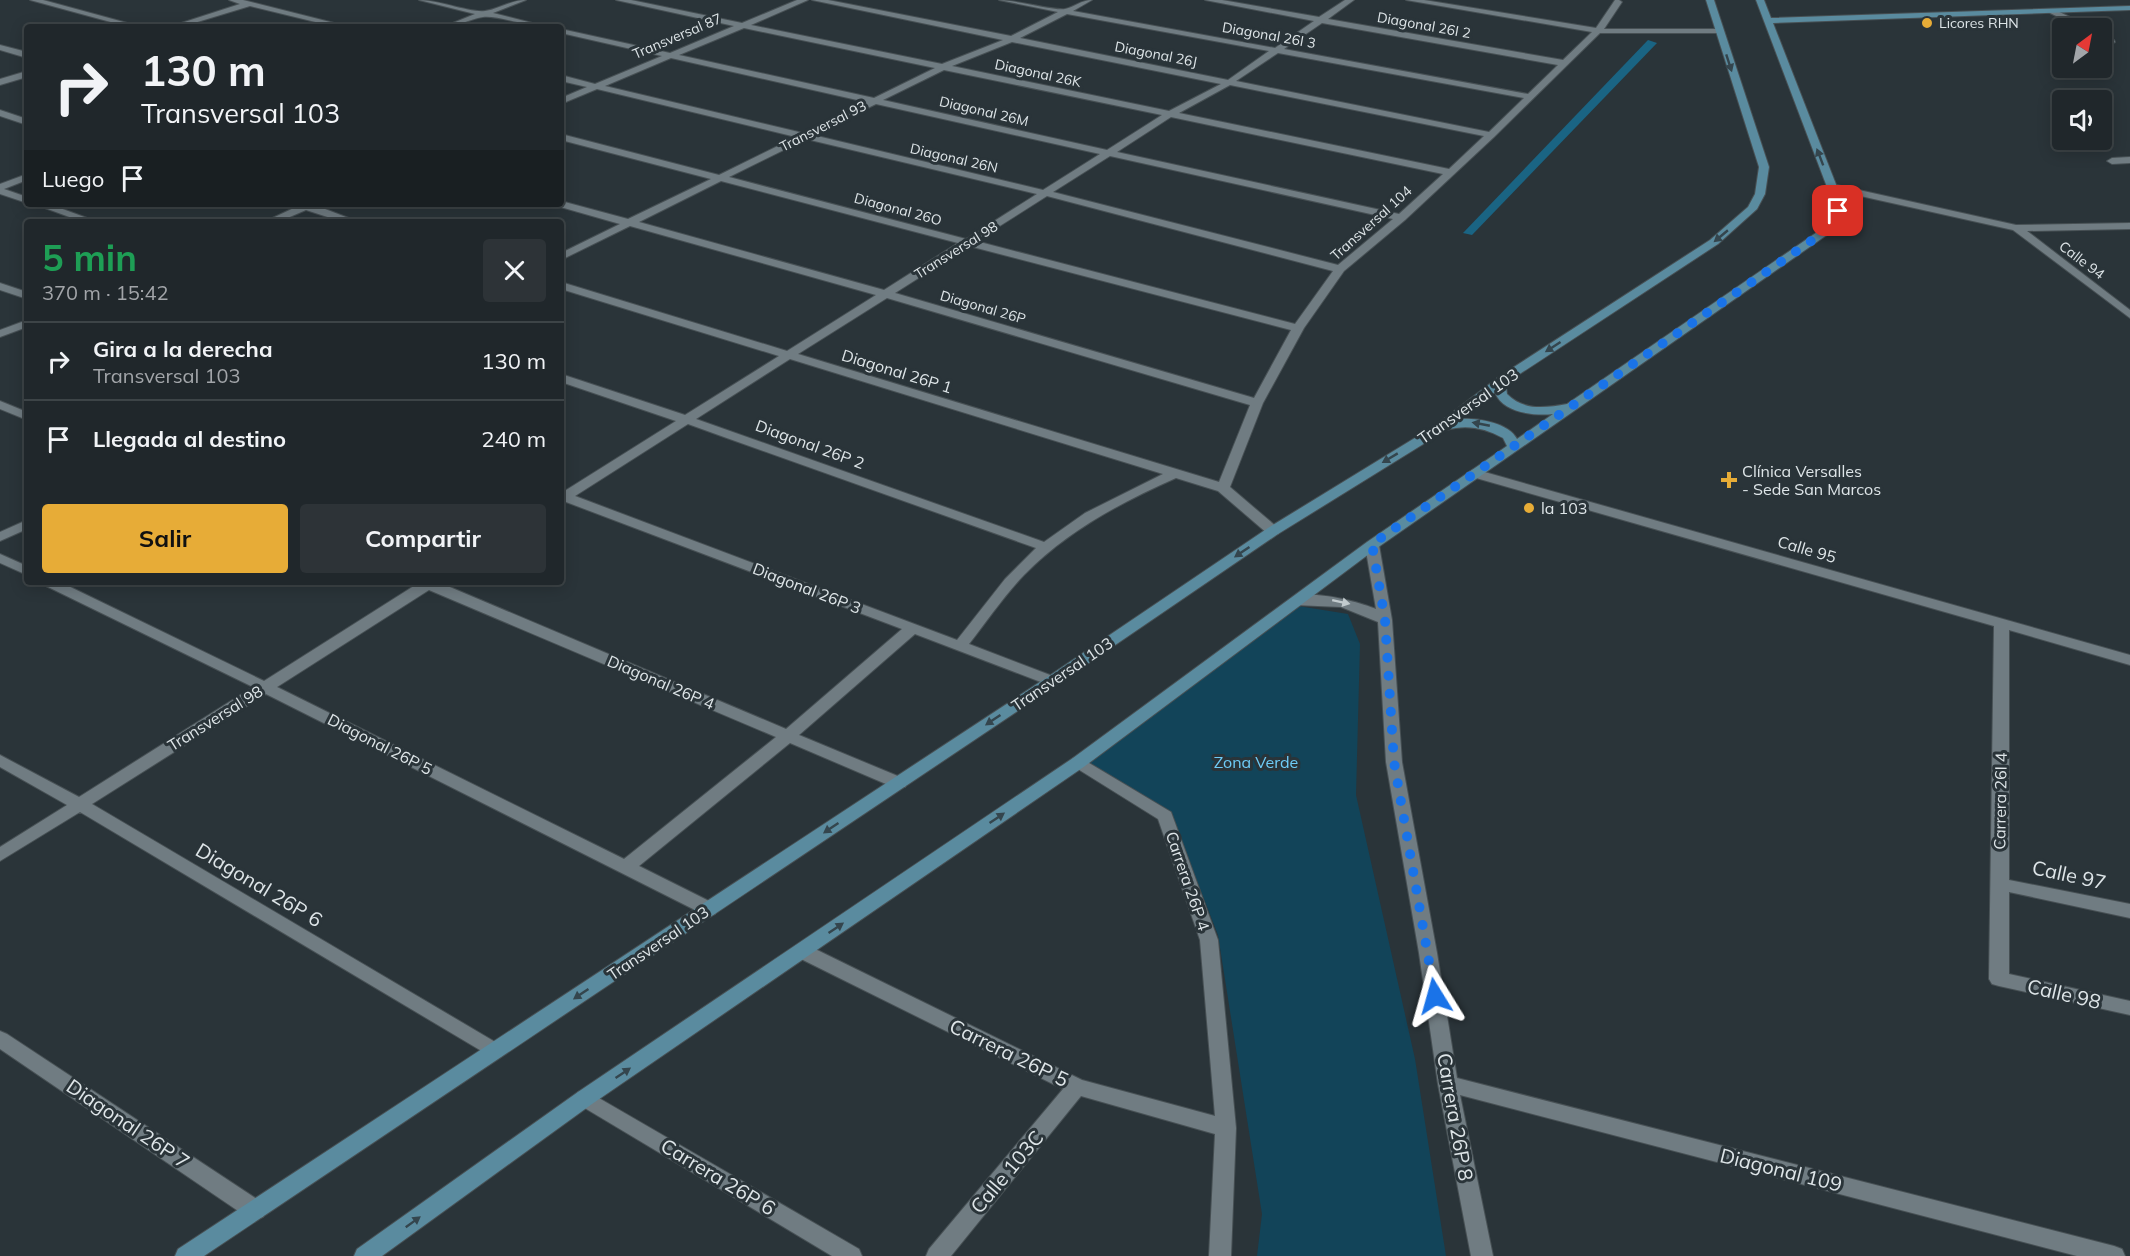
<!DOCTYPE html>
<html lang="es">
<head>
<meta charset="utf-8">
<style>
	body { margin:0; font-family:Mulish,sans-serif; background:#2d3337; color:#f1f3f6; height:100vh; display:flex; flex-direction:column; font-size:22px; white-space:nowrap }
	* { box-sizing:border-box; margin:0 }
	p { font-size:20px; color:#a2a5a9 }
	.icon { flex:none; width:33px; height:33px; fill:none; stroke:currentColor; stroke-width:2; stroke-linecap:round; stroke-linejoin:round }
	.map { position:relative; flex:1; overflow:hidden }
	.sheet { position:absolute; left:24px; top:219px; width:540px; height:366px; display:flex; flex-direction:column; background:#20272b; border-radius:6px; box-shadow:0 3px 15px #0003,0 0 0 2px #3d4447 }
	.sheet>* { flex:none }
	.guide { position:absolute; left:24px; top:24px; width:540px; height:183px; border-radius:6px; box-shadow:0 3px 15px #0003,0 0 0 2px #3d4447; background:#20272b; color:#f1f3f6; overflow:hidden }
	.needle { width:39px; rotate:32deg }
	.tools { position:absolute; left:2052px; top:18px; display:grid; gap:12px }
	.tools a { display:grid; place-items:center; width:60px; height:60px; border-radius:6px; background:#20272b; box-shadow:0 3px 15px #0003,0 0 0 2px #3d4447; font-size:30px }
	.pin { position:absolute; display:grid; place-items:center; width:51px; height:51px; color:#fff; margin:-26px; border-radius:12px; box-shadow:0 3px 9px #0006 }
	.me { position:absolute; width:66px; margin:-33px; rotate:352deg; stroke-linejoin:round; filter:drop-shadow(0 0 4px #0008) }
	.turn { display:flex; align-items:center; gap:21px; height:126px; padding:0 18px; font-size:27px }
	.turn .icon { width:78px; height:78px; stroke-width:2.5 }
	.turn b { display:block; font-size:42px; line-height:51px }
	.then { display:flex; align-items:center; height:57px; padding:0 18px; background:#0003; gap:12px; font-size:22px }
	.round { display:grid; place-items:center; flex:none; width:63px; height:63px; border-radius:6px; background:#2d3337 }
	.head { display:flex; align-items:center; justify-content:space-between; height:102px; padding:0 18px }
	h1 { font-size:36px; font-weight:700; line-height:45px; color:#1e9e55 }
	.primary-button { display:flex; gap:12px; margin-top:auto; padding:12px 18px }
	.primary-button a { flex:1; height:69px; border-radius:6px; background:#e7ac37; color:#111; font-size:24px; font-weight:700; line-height:69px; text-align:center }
	.primary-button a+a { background:#2d3337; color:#f1f3f6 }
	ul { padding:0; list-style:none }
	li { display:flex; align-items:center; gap:18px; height:78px; padding:0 18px; border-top:2px solid #3d4447 }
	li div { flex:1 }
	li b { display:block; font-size:22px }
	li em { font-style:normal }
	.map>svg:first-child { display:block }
</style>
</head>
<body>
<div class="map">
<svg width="2130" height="1256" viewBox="0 0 2130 1256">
	<rect width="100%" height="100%" fill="#2a3439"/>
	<path fill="#124459" d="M1298 606 1348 614 1360 644 1356 795 1415 1059 1446 1256H1257L1262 1214 1218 935 1171 815 1088 762Z"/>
	<path fill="#1a6483" d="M1648 40 1657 43 1472 235 1463 233Z"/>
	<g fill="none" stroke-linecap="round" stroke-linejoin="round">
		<g stroke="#475054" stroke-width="2">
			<g id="street">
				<path d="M30 0H43L142 27H129Z"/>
				<path d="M229 0H243L350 27H336L250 6 181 27H169L240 4Z"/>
				<path d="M419 0C438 0 471 13 485 11 499 9 511 0 526 0L493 13 548 27C529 27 497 15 483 17 469 19 458 27 443 27L475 14Z"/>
				<path d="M616 0H631L742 23 797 0H808L751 25 942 64 1003 40 812 0H828L1011 36 1058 12 999 0C1015 0 1055 11 1065 9 1075 7 1081 0 1092 0L1073 11 1275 48 1314 21 1205 0H1222L1319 17 1345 0H1354L1328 19 1563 60 1592 32 1406 0H1424L1596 28 1615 0H1619L1622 2 1604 29H1719L1723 31 1719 33H1600L1494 137 1405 220 1344 271 1304 328 1263 403 1230 487 1278 528 1280 531 1278 534H1268L1218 491 1176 478C1120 503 1067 531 1024 575 1004 596 987 621 969 644L1058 678 1060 681 1058 684H1046L915 634 799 735 905 779 907 783 905 787H893L790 743 639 866 715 904 718 909 715 914 709 916 703 914 266 694 92 804 502 1046 505 1051 502 1056 495 1059 80 812 0 861V847L67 805 0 767V755L79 797 253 687 44 585 42 582H60L264 681 417 584 416 582H438L786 729 902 629 566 502 561 503V491L563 492 676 421 561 382V374L685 415 779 356 561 289V282L787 351 876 295 630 226 561 260V253L620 224 557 206 556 204H561V201L628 219 711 179 561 140V134L719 175 796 137 597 89 561 104V98L587 87 561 81V75L595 84 662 56 561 33V29L670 53 734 26ZM1067 14 1269 51 1228 80 1020 38ZM1322 23 1558 65 1528 94 1284 49ZM744 28 935 68 874 98 679 55ZM1012 42 1221 84 1169 111 952 66ZM1278 53 1524 98 1489 132 1236 81ZM671 58 866 102 803 133 605 86ZM944 70 1162 115 1107 150 883 100ZM1230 85 1484 136 1449 169 1179 113ZM876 104 1100 154 1043 190 813 135ZM1171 117 1443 174 1399 214 1117 152ZM806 139 1037 194 966 239 729 177ZM1110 156 1393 219 1338 265 1053 192ZM721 181 958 243 884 290 639 222ZM1047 196 1333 271 1295 324 976 241ZM969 246 1291 330 1254 398 895 293ZM887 298 1250 405 1219 482 798 354ZM790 359 1163 474 1085 513 1044 542 696 419ZM688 424 724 437 1036 548 1005 579 957 640 575 496ZM429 590 776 737 624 859 277 687Z"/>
				<path d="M2053 9 2089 26 2090 28H2081L2050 13 2049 11Z"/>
				<path d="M2102 35 2114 40 2115 42 2111 44 2102 40Z"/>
				<path d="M0 45 27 52V58L0 50Z"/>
				<path d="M27 71V77L0 85V79Z"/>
				<path d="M0 110 27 119V125L0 116Z"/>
				<path d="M2130 157V163L2112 164 2107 161 2112 158Z"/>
				<path d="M27 174V180L4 189 27 197V203L0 194V184Z"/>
				<path d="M1832 184 2016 225 2130 223V229L2027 231 2130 310V318L2013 230 1829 189 1827 187Z"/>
				<path d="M34 204H49L98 222H83Z"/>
				<path d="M291 204H312L359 222H343L306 210 278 222H264L296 207Z"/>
				<path d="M0 283 27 292V299L0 290Z"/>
				<path d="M27 320V327L0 337V330Z"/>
				<path d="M0 401 27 412V420L0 409Z"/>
				<path d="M1474 469 2130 655V665L2009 630V880L2130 904V918L2009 892V974L2130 1001V1015L1999 986 1992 984 1989 979 1994 626 1469 476 1467 473Z"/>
				<path d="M27 520V529L0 541V532Z"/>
				<path d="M1372 541 1379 545 1392 620 1402 762 1437 953 1457 1078 2114 1246 2122 1249 2125 1256H2077L1460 1095 1493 1256H1471L1438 1084 1419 953 1386 762 1378 622 1341 607 1295 605 1288 601C1302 586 1359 602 1376 609L1365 545Z"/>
				<path d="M0 554 27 566V575L0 563Z"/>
				<path d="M1079 757 1171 812 1218 940 1236 1128 1231 1256H1209L1215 1134 1081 1096 951 1256H926L929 1249 1063 1089 795 956 793 951 795 946 802 944 809 946 1082 1080 1215 1116 1200 940 1158 819 1073 766 1071 762 1073 758Z"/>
				<path d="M0 1031 7 1034 263 1203 266 1210 263 1217 255 1219 247 1217 0 1049Z"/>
				<path d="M585 1090 859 1249 862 1256H832L578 1104 575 1098 578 1092Z"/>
			</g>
		</g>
		<g stroke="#475054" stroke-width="2">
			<path id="secondary" d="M1706 0H1714L1769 167 1765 194 1757 209 1718 244 1509 381 1506 387 1507 394C1524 411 1545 408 1567 404L1826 226 1833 211 1827 187 1756 0H1764L1771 18 2130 6V10L1773 23 1837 187 1843 211 1834 230 1377 548 1085 766 592 1104 382 1256H354L357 1249 578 1092 1073 758 1367 542 1507 446 1503 438C1485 428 1467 424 1446 430L1278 534 1058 684 204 1256H175L178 1249 1046 678 1268 528 1436 425 1500 376 1710 240 1748 207 1755 194 1759 167ZM1495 392C1502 413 1534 416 1553 414L1517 439C1508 422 1476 418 1459 419Z"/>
		</g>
		<use href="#street" fill="#707c82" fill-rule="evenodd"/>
		<use href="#secondary" fill="#5a8b9f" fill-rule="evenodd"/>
	</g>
	<defs><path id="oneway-solid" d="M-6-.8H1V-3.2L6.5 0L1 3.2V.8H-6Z" transform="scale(1.5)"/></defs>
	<g fill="#34454d">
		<use href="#oneway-solid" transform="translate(1729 63) rotate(72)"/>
		<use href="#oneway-solid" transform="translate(1820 157) rotate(-111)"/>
		<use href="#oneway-solid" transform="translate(1721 236) rotate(140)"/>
		<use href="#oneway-solid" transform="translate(1553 347) rotate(147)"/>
		<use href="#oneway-solid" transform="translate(1481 424) rotate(-169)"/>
		<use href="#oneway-solid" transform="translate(1390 458) rotate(149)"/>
		<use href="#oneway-solid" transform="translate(1242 552) rotate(146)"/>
		<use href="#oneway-solid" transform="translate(993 720) rotate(146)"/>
		<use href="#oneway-solid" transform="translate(997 818) rotate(-34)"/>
		<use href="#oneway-solid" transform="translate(831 828) rotate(146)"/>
		<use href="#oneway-solid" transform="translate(836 928) rotate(-34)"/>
		<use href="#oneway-solid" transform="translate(581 994) rotate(146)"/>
		<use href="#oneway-solid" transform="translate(623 1073) rotate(-34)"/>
		<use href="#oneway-solid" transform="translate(413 1222) rotate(-36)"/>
	</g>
	<use fill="#c2cbce" href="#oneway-solid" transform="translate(1341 602) rotate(12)"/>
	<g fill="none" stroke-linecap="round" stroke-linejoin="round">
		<path stroke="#1a73e8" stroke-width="10" stroke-dasharray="0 18" d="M1435 996 1394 762 1385 620 1372 544 1830 228 1838 211"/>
	</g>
	<g fill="#e7ac37" stroke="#2a3439" stroke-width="2">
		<circle cx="1927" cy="23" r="6"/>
		<path d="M1726 471h6v6h6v6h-6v6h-6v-6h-6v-6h6z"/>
		<circle cx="1529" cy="508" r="6"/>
	</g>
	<g text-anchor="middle" stroke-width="6" stroke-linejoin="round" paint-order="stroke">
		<g font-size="14" fill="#dee5e8" stroke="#2a3439" text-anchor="start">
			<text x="1939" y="28">Licores RHN</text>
		</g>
		<g font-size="14" fill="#dee5e8" stroke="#2a3439">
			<text transform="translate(1424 25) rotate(10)" y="5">Diagonal 26I 2</text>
			<text transform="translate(1269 35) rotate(10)" y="5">Diagonal 26I 3</text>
			<text transform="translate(677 36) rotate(-23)" y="5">Transversal 87</text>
			<text transform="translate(1156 54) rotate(11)" y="5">Diagonal 26J</text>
			<text transform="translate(1038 73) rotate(12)" y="5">Diagonal 26K</text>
			<text transform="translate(984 111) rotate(13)" y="5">Diagonal 26M</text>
			<text transform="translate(823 126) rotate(-27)" y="5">Transversal 93</text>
			<text transform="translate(954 158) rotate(13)" y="5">Diagonal 26N</text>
			<text transform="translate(898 209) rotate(15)" y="5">Diagonal 26O</text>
			<text transform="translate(1371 223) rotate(-42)" y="5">Transversal 104</text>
			<text transform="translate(956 250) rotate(-32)" y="5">Transversal 98</text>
			<text transform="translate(2082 260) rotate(37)" y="5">Calle 94</text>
			<text transform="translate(983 307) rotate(16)" y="5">Diagonal 26P</text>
		</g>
		<g font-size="16" fill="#dee5e8" stroke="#2a3439">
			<text transform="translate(897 371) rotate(17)" y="6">Diagonal 26P 1</text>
			<text transform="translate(1468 406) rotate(-35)" y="6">Transversal 103</text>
			<text transform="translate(810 444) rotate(20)" y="6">Diagonal 26P 2</text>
			<text transform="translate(1807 549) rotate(16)" y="6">Calle 95</text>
			<text transform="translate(807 588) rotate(21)" y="6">Diagonal 26P 3</text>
			<text transform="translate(1062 674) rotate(-34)" y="6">Transversal 103</text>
			<text transform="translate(661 682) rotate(23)" y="6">Diagonal 26P 4</text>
			<text transform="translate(215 718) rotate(-32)" y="6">Transversal 98</text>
			<text transform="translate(380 744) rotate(27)" y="6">Diagonal 26P 5</text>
			<text transform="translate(2000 801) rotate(-89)" y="6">Carrera 26I 4</text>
			<text transform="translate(1188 881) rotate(71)" y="6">Carrera 26P 4</text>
			<text transform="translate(658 943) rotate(-34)" y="6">Transversal 103</text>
		</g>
		<g font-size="16" fill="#dee5e8" stroke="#2a3439" text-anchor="start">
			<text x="1742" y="477">Clínica Versalles<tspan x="1742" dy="18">- Sede San Marcos</tspan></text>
			<text x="1541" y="514">la 103</text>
		</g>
		<g font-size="16" fill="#6eccf8" stroke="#2a3439">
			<text x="1256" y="768">Zona Verde</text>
		</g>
		<g font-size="20" fill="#dee5e8" stroke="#2a3439">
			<text transform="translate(2069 875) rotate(12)" y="7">Calle 97</text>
			<text transform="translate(259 885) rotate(31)" y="7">Diagonal 26P 6</text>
			<text transform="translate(2064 994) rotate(13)" y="7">Calle 98</text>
			<text transform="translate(1009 1053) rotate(26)" y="7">Carrera 26P 5</text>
			<text transform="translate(1455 1117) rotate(80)" y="7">Carrera 26P 8</text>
			<text transform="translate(128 1124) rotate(34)" y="7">Diagonal 26P 7</text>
			<text transform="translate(1781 1170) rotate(14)" y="7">Diagonal 109</text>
			<text transform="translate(1007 1172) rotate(-50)" y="7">Calle 103C</text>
			<text transform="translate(718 1177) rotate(31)" y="7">Carrera 26P 6</text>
		</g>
	</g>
</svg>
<div class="tools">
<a><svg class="needle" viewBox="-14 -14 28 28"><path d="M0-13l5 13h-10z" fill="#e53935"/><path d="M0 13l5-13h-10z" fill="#a2a5a9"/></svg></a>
<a><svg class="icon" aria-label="sound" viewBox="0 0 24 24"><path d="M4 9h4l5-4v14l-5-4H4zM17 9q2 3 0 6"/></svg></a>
</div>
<div class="pin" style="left:1838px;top:211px;background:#d93025"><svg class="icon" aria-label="arrive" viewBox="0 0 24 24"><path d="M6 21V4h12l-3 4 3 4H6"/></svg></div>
<svg class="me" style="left:1435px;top:996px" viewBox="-20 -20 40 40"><path d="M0-17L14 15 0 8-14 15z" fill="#1a73e8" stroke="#fff" stroke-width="4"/></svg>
<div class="guide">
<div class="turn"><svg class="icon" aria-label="right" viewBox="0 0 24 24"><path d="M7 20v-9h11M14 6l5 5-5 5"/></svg><div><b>130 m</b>Transversal 103</div></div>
<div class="then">Luego<svg class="icon" aria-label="arrive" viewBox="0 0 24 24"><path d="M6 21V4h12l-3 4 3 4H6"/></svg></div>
</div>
<section class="sheet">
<div class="head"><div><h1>5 min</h1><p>370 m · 15:42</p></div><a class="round"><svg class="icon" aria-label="close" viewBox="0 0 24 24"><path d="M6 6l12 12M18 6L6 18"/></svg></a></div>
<ul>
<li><svg class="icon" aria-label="right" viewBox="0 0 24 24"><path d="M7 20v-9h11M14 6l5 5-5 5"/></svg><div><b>Gira a la derecha</b><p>Transversal 103</p></div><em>130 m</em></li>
<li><svg class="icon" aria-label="arrive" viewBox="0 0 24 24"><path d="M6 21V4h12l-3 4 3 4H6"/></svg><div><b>Llegada al destino</b></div><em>240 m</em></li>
</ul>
<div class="primary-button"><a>Salir</a><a>Compartir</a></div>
</section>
</div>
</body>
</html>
